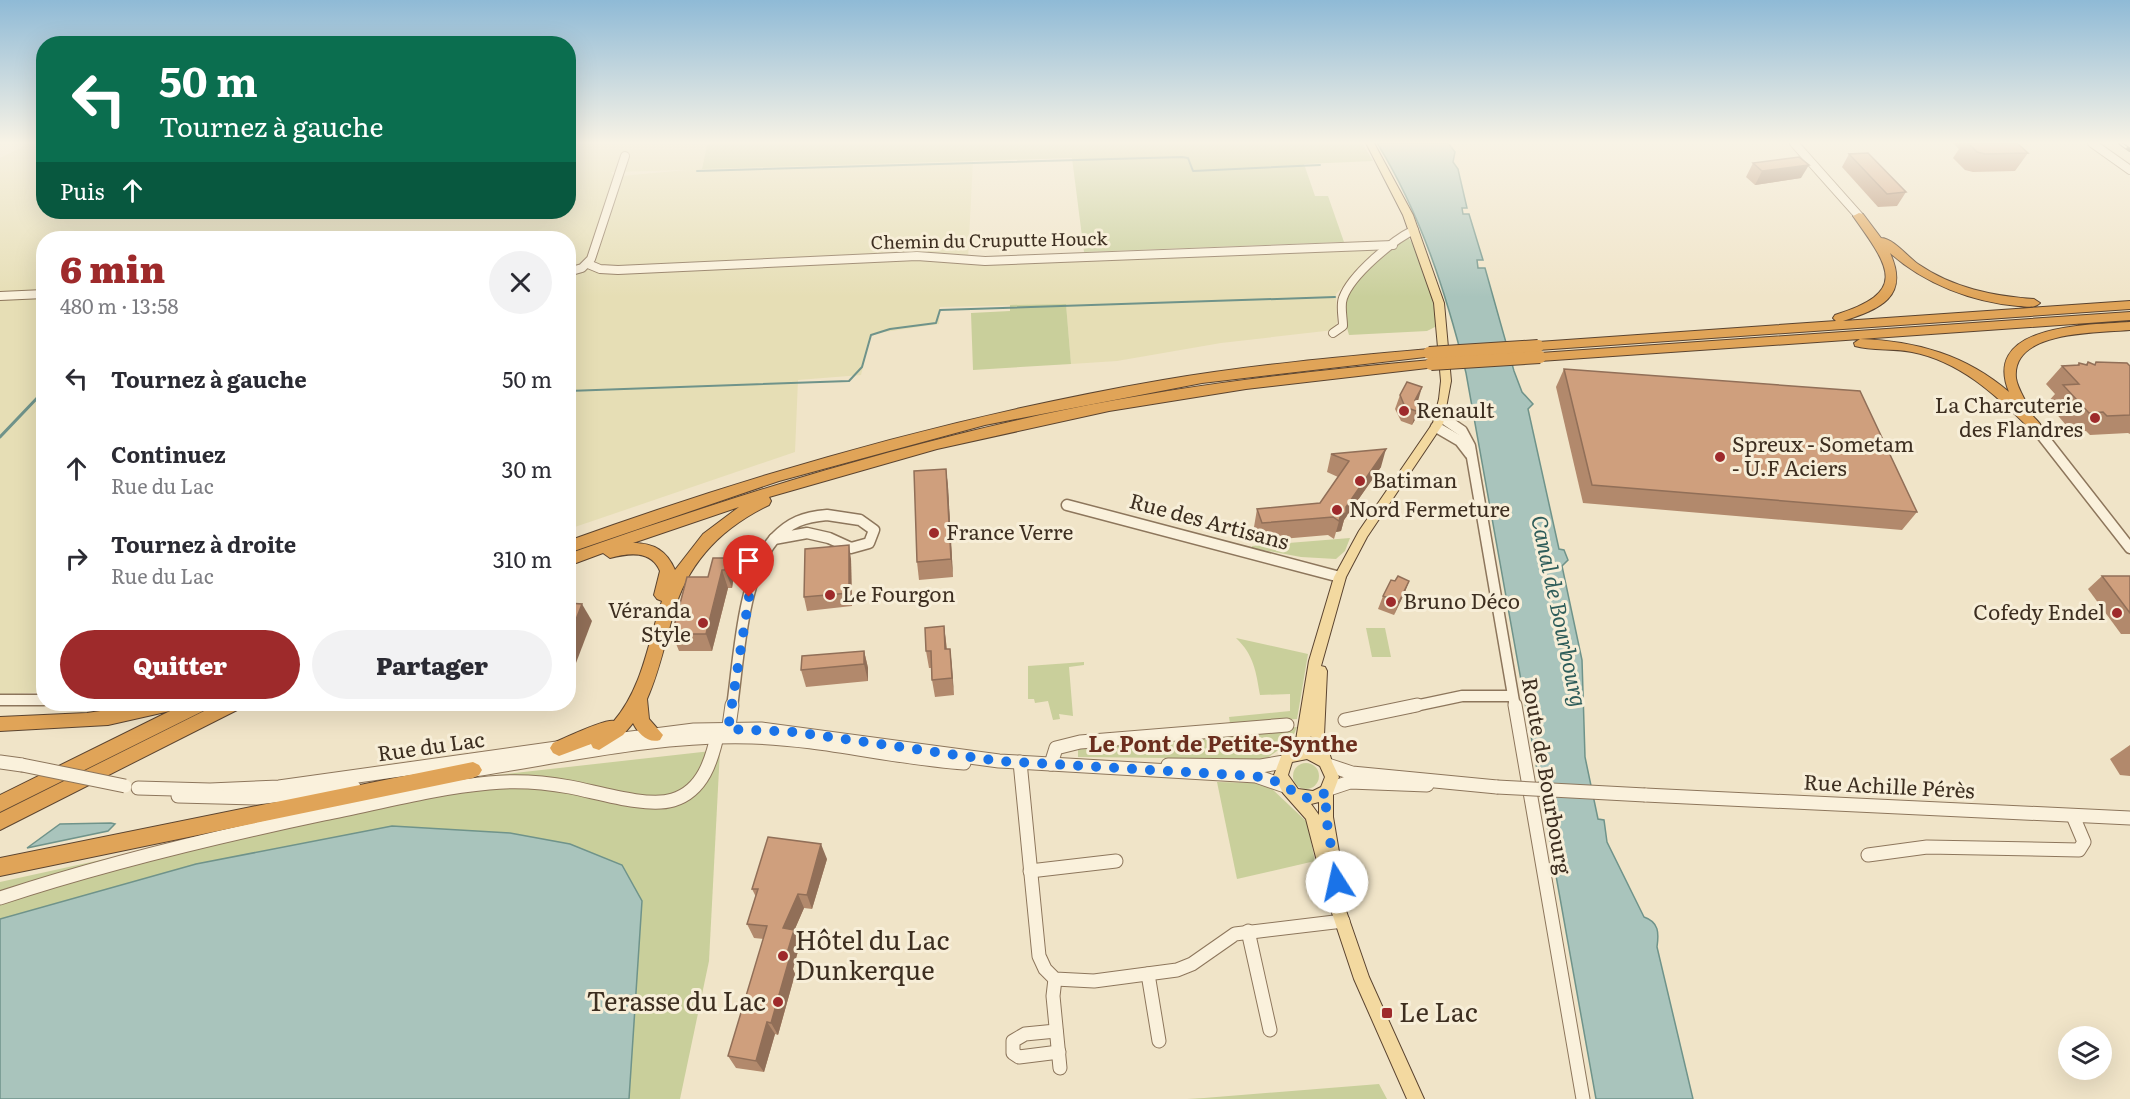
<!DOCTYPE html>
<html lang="fr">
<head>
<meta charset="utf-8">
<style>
	body { margin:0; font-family:Literata,serif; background:#f2f2f3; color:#2b2b33; height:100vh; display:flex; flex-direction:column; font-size:22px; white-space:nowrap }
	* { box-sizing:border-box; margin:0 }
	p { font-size:20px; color:#7c7c81 }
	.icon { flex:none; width:33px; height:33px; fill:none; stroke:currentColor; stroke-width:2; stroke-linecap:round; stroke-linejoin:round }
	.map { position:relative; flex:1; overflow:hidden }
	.sheet { position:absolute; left:36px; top:231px; width:540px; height:480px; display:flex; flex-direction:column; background:#fff; border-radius:24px; box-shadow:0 6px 24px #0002 }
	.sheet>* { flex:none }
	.hud { position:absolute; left:36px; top:36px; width:540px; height:183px; border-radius:24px; box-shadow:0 6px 24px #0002; background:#0b6e4f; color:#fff; overflow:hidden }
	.controls { position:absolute; left:2058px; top:1026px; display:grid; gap:12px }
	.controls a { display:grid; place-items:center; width:54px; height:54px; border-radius:50%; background:#fff; box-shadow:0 6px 24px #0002; font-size:30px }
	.pin { position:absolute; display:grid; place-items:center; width:51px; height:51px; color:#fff; margin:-62px -26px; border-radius:50% 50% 50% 0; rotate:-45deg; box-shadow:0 0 6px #0007 }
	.pin .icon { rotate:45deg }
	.me { position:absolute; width:66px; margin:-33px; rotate:350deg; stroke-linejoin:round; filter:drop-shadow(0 0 4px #0008) }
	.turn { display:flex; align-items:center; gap:21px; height:126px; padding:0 24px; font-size:27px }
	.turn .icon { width:78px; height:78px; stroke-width:2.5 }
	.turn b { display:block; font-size:42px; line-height:51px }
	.then { display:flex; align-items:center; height:57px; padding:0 24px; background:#0003; gap:12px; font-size:22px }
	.round { display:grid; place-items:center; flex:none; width:63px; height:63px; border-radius:32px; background:#f2f2f3 }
	.summary { display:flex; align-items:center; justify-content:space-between; height:102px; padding:0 24px }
	h1 { font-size:36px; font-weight:800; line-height:45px; color:#9e2a2b }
	.button { display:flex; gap:12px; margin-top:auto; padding:12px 24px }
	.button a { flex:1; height:69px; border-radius:36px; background:#9e2a2b; color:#fff; font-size:24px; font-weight:800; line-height:69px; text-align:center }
	.button a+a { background:#f2f2f3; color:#2b2b33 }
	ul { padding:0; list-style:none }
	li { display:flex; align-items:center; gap:18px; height:90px; padding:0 24px }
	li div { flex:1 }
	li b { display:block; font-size:22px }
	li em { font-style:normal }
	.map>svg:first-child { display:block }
</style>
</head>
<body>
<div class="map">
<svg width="2130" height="1099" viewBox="0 0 2130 1099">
	<rect width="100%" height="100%" fill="#f0e4c8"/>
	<g fill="#e6deb5">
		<path d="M30 143H43L44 212H568L569 143H712L707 145 702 169 973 160 968 259 607 267 596 263 594 258 621 176 686 170 611 172 615 178 587 261 569 270 568 238H44L43 293 0 295V158Z"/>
		<path d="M1381 249 1336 294 1337 322 1334 330 1221 343 1117 361 1071 364 1066 304 940 307 939 324 871 334 861 375 798 380 795 452 569 529 568 274 588 268Z"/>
		<path d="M43 297V692L0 695V298Z"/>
	</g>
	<g fill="#c9cf9b">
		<path d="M712 143H1362L1373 161 1304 164 1315 196H1328L1344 242 1084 252 1072 158 702 169 707 145Z"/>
		<path d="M1403 237H1408C1425 260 1433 298 1437 326L1427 331 1349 335C1334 285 1370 268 1403 237Z"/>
		<path d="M1066 304 1071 364 973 370 971 313 1010 311V305Z"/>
		<path d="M1350 538 1345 551 1336 559 1301 557 1252 548V546Z"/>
		<path d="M1366 628H1385L1391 657H1372Z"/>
		<path d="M1236 638 1308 654 1297 719 1230 723 1229 717 1290 711V694L1260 695C1256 672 1254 655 1236 638Z"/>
		<path d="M1084 662V665L1069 667 1073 716 1059 714 1060 719 1053 720 1048 701 1035 703 1034 699H1028V666Z"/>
		<path d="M1297 727 1291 741 1266 759 1078 757V750L1083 746Z"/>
		<path d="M720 750 709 961 680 1099H0V882L479 777Z"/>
		<circle cx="1306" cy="776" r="13"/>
		<path d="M1217 782 1257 783 1271 788 1307 822 1315 861 1237 879Z"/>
		<path d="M1379 1084 1387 1099H1187L1204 1098Z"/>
	</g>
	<g fill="#a9c4bc" stroke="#6f938a" stroke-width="1.5">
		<path d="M1377 143H1448L1455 152 1453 162 1458 169 1467 208H1462L1463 214H1469L1483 260H1477L1478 268H1485L1514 371 1522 392 1533 404 1528 409 1559 549 1564 550 1568 560 1562 566 1582 660 1585 757 1598 819 1604 820 1607 842 1644 917C1659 922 1659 933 1657 947L1693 1099H1596L1466 373C1446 293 1421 214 1377 143Z"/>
		<path d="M60 824 111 823 115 824 108 831 27 848Z"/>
		<path d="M392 826 510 833 570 844 622 865 642 901 629 1099H0V919L196 864Z"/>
	</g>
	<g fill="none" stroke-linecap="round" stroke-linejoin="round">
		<g stroke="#6f938a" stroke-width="2">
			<path d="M697 171 1182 157 1188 158 1193 171 1320 165"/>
			<path d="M568 391 849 381 862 367 871 335 890 329 936 323 940 310 1335 297"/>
		</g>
		<path stroke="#6f938a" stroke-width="3" d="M0 437 40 395H44"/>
		<g stroke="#8d765c" stroke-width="10">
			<g id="minor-far2">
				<path d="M1794 143 1859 216"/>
				<path d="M2092 143 2130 170"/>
				<path d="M588 264 600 269 618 270 917 256 985 261 1393 245"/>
				<path d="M568 272 582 268 591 259 625 156"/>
				<path d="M0 296 44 294"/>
				<path d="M1333 333 1343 326C1343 317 1340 306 1343 298 1351 275 1393 240 1414 230"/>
			</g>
		</g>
		<g stroke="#8d765c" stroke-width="13">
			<g id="minor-far1">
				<path d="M1440 416 1462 431 1470 446 1515 707"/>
				<path d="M2033 424 2130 548"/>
				<path d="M1436 427 1460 441 1470 454"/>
				<path d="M1067 505 1340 577"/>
				<path d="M827 515 860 520 874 530 869 543 851 548 829 538 807 533 774 539C790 522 804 517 827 515Z"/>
				<path d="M0 700H44"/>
				<path d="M732 707C739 658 742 577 774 539"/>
				<path d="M1410 707 1462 696H1512"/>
			</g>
		</g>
		<g stroke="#8d765c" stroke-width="15">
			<g id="minor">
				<path d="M1515 705 1583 1099"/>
				<path d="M1345 720 1417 705"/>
				<path d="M728 733 732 705"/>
				<path d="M600 742 694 730 761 729 999 761 1256 776 1285 786"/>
				<path d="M0 762 22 765"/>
				<path d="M1020 762 1039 956 1045 969 1055 979 1094 981 1177 970 1192 964 1235 934 1343 921"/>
				<path d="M1051 764 1056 748 1080 742 1287 725"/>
				<path d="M1168 765 1261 766 1284 762"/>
				<path d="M1328 765 1352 773 1497 787"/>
				<path d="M467 771C561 757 656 734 752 737 823 739 893 758 964 763"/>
				<path d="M138 788 210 790 279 787 564 747"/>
				<path d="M1329 789 1350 782 1427 785"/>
				<path d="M1645 795 2130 818"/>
				<path d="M178 796 256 798 354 787"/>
				<path d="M1868 855 1927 847 2079 850 2084 842 2073 816"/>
				<path d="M1030 871 1116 861"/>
				<path d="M0 898C106 863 215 837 324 814 379 803 433 788 489 783 517 780 543 782 570 787 597 792 647 808 673 800 703 791 712 760 718 732"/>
				<path d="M1248 931 1270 1030"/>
				<path d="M1148 974 1159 1041"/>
				<path d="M1055 979 1053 996 1060 1068"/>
				<path d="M1056 1031 1025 1034 1013 1041V1053L1019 1057 1059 1052"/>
			</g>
		</g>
		<g stroke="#5b4430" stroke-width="2">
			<path id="major" d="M1366 143H1374L1413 215 1444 303 1451 381 1443 424 1367 537 1346 577 1321 666 1325 667 1327 671 1324 735 1332 762 1339 777 1333 793V817L1346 893 1342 899 1369 977 1424 1099H1407L1354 979 1325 892 1306 819 1283 793 1274 775 1282 754 1288 751 1296 740 1309 661 1334 577 1359 531 1433 423 1439 399 1441 381 1434 303 1403 215ZM1311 736 1314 750 1307 747ZM1307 759 1320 766 1325 777 1321 787 1313 791 1298 789 1288 775 1292 762ZM1319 802V815L1311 804Z"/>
		</g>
		<g stroke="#5b4430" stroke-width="2">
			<g id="highway">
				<path d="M1859 213 1863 214 1881 238C1893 238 1908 257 1918 264 1953 288 1993 296 2034 299L2040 303C2034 309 2026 306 2018 306 1972 302 1925 284 1890 253 1910 297 1880 309 1843 321L2130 301V309L1538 350 1532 346 1538 342 1836 321 1833 318 1835 315C1909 292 1890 268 1853 216Z"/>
				<path d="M2130 312V320L1860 339C1917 341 1966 355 2009 392 1981 324 2088 325 2130 322V330C2099 333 2011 330 2016 378 2017 386 2023 396 2027 404L2025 407 2040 424 2033 429 2028 427C1995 394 1959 361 1912 352 1893 348 1873 351 1855 346L1854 343 1860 339 1540 361 1534 357 1540 353Z"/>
				<path d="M1429 349 1435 353 1434 356 1202 383 985 425 779 481 568 553V541C762 471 960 415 1163 380 1251 365 1340 357 1429 349Z"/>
				<path d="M1431 360 1436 361 1437 364 1436 367 1246 389 1109 411 937 449 769 497 771 501 769 505C721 528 687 563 673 615 665 643 659 672 647 699L649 719 663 735 660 740C648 744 638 733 633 723L623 735 599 750 593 748 591 744 559 756 553 753 550 748 553 743C565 738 606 718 614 721 643 687 648 642 662 601L657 599 654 595 660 571C651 550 629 553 610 558L603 553 568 566V554C731 497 895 445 1064 410 1185 385 1308 371 1431 360ZM739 507 703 534 675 570C667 551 654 543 633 543Z"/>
				<path d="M147 704H179L178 708 186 704H209L207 709 0 812V795L170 711 108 725 0 731V717L87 713Z"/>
				<path d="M218 704H241L239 709 0 830V813Z"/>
				<path d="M473 762 479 765 482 770 479 775 473 778 0 876V858Z"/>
			</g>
		</g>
		<use href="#minor-far2" stroke="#faf1dc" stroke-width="8"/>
		<use href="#minor-far1" stroke="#faf1dc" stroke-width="10"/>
		<use href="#minor" stroke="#faf1dc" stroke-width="13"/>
		<use href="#major" fill="#f3d9a0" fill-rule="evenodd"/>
		<use href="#highway" fill="#e0a458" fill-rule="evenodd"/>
		<g stroke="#3d2e20" stroke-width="4">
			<path id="rail" d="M2120 143 2130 150"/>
		</g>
		<use href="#rail" stroke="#f7eed8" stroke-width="2" stroke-dasharray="8" stroke-linecap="butt"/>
		<g stroke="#8d765c" stroke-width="15" stroke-linecap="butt">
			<g id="minor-bridge">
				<path d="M22 765 125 786"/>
				<path d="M1497 787 1645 795"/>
			</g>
		</g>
		<g stroke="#5b4430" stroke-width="14" stroke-linecap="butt">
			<g id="highway-bridge">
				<path d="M1429 353 1538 346"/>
				<path d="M1431 364 1540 357"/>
			</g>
		</g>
		<use href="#minor-bridge" stroke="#faf1dc" stroke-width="13"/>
		<use href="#highway-bridge" stroke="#e0a458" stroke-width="12"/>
	</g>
	<g fill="#b2896c">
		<path d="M1953 143H2017L2028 153 2015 171 1973 172 1965 170 1953 158 1959 149Z"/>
		<path d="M1849 154 1906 192 1897 206 1878 207 1842 167Z"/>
		<path d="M1753 163 1801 178 1755 185 1746 177Z"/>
		<path d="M2088 362 2094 365 2096 362 2130 366V434L2128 433 2090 435 2086 431 2072 432 2047 403 2055 394 2046 384 2062 366 2077 365 2079 363 2085 365Z"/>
		<path d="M1564 369 1917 512 1902 530 1583 503 1556 387Z"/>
		<path d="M1400 395 1418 401 1417 416 1412 425 1401 421 1395 409Z"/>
		<path d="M1331 454 1381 467 1344 520 1341 531 1336 532 1334 539 1328 535 1258 541 1254 527 1257 509 1320 503 1338 477 1327 472Z"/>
		<path d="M946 469 948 487 953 577 919 580 917 562Z"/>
		<path d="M713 558 734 576 732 588H728L712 651H679L672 634 708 577Z"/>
		<path d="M851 559 852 606 807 611 804 597Z"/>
		<path d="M2102 576H2130V634H2121L2088 589Z"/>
		<path d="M1395 581H1409L1404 594 1394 615 1378 609 1383 596Z"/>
		<path d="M944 626 947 649H950L954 695 935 697 932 680 931 668H929L926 651Z"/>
		<path d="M864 651 868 668V681L806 687 801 670Z"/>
		<path d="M528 704H561L560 706 529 705Z"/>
		<path d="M2130 745V776L2120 775 2110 759Z"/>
		<path d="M827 859 812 909 804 908 794 931 800 944 793 969 795 974 778 1035 775 1034 764 1072 736 1068 728 1056 764 939 754 938 747 924 756 897 752 889Z"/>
	</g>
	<g fill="#916f58">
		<path d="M1809 165 1801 178 1755 185 1762 171Z"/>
		<path d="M1422 387 1418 401 1413 410 1415 400Z"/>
		<path d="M1421 402 1417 416 1412 425 1416 411Z"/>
		<path d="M1386 449 1381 467 1344 520 1341 531 1336 532 1334 539 1341 514Z"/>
		<path d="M946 469 948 487 953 577 951 559Z"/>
		<path d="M849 545 851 559 852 606 849 593Z"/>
		<path d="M728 558 734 576 732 588 725 570Z"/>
		<path d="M722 570 728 588 712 651 706 634Z"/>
		<path d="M1409 581 1404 594 1394 615 1399 602Z"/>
		<path d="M582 604 592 621 568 684V640Z"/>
		<path d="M944 626 946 643 947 666 945 649Z"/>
		<path d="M950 649 952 666 954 695 952 678Z"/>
		<path d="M864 651 868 668V681L864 664Z"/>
		<path d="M821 844 827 859 812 909 807 895Z"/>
		<path d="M798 894 804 908 794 931 800 944 793 969 795 974 778 1035 771 1023 783 928Z"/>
		<path d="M767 1022 775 1034 764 1072 756 1061Z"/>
	</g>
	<g fill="#cf9f7d" stroke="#916f58" stroke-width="1.5">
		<path d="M1968 143H2017L2028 153 1985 154 1977 152Z"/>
		<path d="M1868 153 1906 192 1887 194 1849 154Z"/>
		<path d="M1799 157 1809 165 1762 171 1753 163Z"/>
		<path d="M2088 362 2095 365 2096 362 2127 363 2130 366V415L2107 416 2103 412 2089 413 2063 385 2079 384 2062 366 2079 365V363L2087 365Z"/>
		<path d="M1564 369 1860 391 1917 512 1592 485Z"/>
		<path d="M1407 382 1422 387 1415 400 1421 402 1416 411 1405 407 1400 395Z"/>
		<path d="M1386 449 1346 507V513L1341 514 1339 521 1333 517 1262 523 1257 509 1320 503 1349 461 1331 454Z"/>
		<path d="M946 469 951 559 917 562 914 471Z"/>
		<path d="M849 545V593L804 597 805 549Z"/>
		<path d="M713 558H728L725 570H722L706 634H672L687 577H708Z"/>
		<path d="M1398 576 1409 581 1399 602 1383 596 1391 580 1395 581Z"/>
		<path d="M2102 576H2130V613Z"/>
		<path d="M568 603 582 604 568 640Z"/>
		<path d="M944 626 945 649H950L952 678 932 680 931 651H926L925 628Z"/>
		<path d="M864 651V664L801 670 802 656Z"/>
		<path d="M768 837 821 844 807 895 798 894 783 928 794 930 785 960H789L771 1023 767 1022 756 1061 728 1056 767 926 747 924 758 889H752Z"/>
	</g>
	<linearGradient id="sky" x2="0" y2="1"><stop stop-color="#8fbad6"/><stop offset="0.48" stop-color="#f8f3e6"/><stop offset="1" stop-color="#f8f3e6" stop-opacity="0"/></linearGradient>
	<rect width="2130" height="297" fill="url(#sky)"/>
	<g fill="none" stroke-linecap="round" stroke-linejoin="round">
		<path stroke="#1a73e8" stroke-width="10" stroke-dasharray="0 18" d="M749 597 728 729 795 732 999 761 1253 776C1263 777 1272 780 1282 784 1297 793 1308 806 1326 792V817L1337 882"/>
	</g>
	<g fill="#9e2a2b" stroke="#f7eed8" stroke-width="2">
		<circle cx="1404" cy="411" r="6"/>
		<circle cx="2095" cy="418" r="6"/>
		<circle cx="1720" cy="457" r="6"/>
		<circle cx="1360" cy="481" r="6"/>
		<circle cx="1337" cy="510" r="6"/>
		<circle cx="934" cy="533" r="6"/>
		<circle cx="830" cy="595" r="6"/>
		<circle cx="1391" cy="602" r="6"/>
		<circle cx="2117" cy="613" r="6"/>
		<circle cx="703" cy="623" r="6"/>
		<circle cx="783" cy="956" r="6"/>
		<circle cx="778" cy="1002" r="6"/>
		<rect x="1381" y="1007" width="12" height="12" rx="3"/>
	</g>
	<g text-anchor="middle" stroke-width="6" stroke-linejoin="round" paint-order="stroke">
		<g font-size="18" fill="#3d2e20" stroke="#f7eed8">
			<text transform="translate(989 241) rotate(-1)" y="6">Chemin du Cruputte Houck</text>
		</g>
		<g font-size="21" fill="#3d2e20" stroke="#f7eed8" text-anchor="start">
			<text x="2083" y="413" text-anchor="end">La Charcuterie<tspan x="2083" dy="24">des Flandres</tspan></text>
			<text x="1416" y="418">Renault</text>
			<text x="1732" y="452">Spreux - Sometam<tspan x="1732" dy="24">- U.F Aciers</tspan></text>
			<text x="1372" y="488">Batiman</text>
			<text x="1349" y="517">Nord Fermeture</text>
			<text x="946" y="540">France Verre</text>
			<text x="842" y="602">Le Fourgon</text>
			<text x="1403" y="609">Bruno Déco</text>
			<text x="691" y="618" text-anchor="end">Véranda<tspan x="691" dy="24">Style</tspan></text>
			<text x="2105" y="620" text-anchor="end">Cofedy Endel</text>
		</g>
		<g font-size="21" fill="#3d2e20" stroke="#f7eed8">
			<text transform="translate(1209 522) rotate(15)" y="7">Rue des Artisans</text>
			<text transform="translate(431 747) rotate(-8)" y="7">Rue du Lac</text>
			<text transform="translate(1546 776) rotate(80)" y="7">Route de Bourbourg</text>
			<text transform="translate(1889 787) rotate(3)" y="7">Rue Achille Pérès</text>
		</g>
		<g font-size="22" font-style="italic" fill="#2f5d5a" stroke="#f7eed8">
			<text transform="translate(1559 611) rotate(78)" y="8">Canal de Bourbourg</text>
		</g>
		<g font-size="22" font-weight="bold" fill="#6b2e1e" stroke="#f7eed8">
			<text x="1223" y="752">Le Pont de Petite-Synthe</text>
		</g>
		<g font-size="26" fill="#3d2e20" stroke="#f7eed8" text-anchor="start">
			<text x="795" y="950">Hôtel du Lac<tspan x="795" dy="30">Dunkerque</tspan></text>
			<text x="766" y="1011" text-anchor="end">Terasse du Lac</text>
			<text x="1399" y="1022">Le Lac</text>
		</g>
	</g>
</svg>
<div class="controls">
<a><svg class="icon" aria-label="layers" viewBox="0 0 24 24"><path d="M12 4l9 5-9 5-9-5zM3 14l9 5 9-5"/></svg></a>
</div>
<div class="pin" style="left:749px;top:597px;background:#d93025"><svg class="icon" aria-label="arrive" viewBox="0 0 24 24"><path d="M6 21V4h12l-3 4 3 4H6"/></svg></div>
<svg class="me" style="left:1337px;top:882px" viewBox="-20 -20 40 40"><circle r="19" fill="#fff"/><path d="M0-13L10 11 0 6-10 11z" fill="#1a73e8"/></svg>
<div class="hud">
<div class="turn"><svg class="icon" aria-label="left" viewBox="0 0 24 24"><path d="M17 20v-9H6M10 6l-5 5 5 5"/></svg><div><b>50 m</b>Tournez à gauche</div></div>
<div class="then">Puis<svg class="icon" aria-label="ahead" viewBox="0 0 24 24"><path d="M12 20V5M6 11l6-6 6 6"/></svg></div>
</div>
<section class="sheet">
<div class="summary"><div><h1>6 min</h1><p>480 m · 13:58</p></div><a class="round"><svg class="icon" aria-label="close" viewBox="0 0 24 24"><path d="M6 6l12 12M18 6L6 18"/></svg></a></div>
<ul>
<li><svg class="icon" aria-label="left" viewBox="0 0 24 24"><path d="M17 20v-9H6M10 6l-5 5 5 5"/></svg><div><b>Tournez à gauche</b></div><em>50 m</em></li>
<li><svg class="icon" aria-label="ahead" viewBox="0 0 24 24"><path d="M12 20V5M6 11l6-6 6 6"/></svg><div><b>Continuez</b><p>Rue du Lac</p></div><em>30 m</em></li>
<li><svg class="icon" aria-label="right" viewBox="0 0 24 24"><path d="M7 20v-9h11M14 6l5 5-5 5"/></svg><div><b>Tournez à droite</b><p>Rue du Lac</p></div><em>310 m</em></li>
</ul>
<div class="button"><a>Quitter</a><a>Partager</a></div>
</section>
</div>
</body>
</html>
